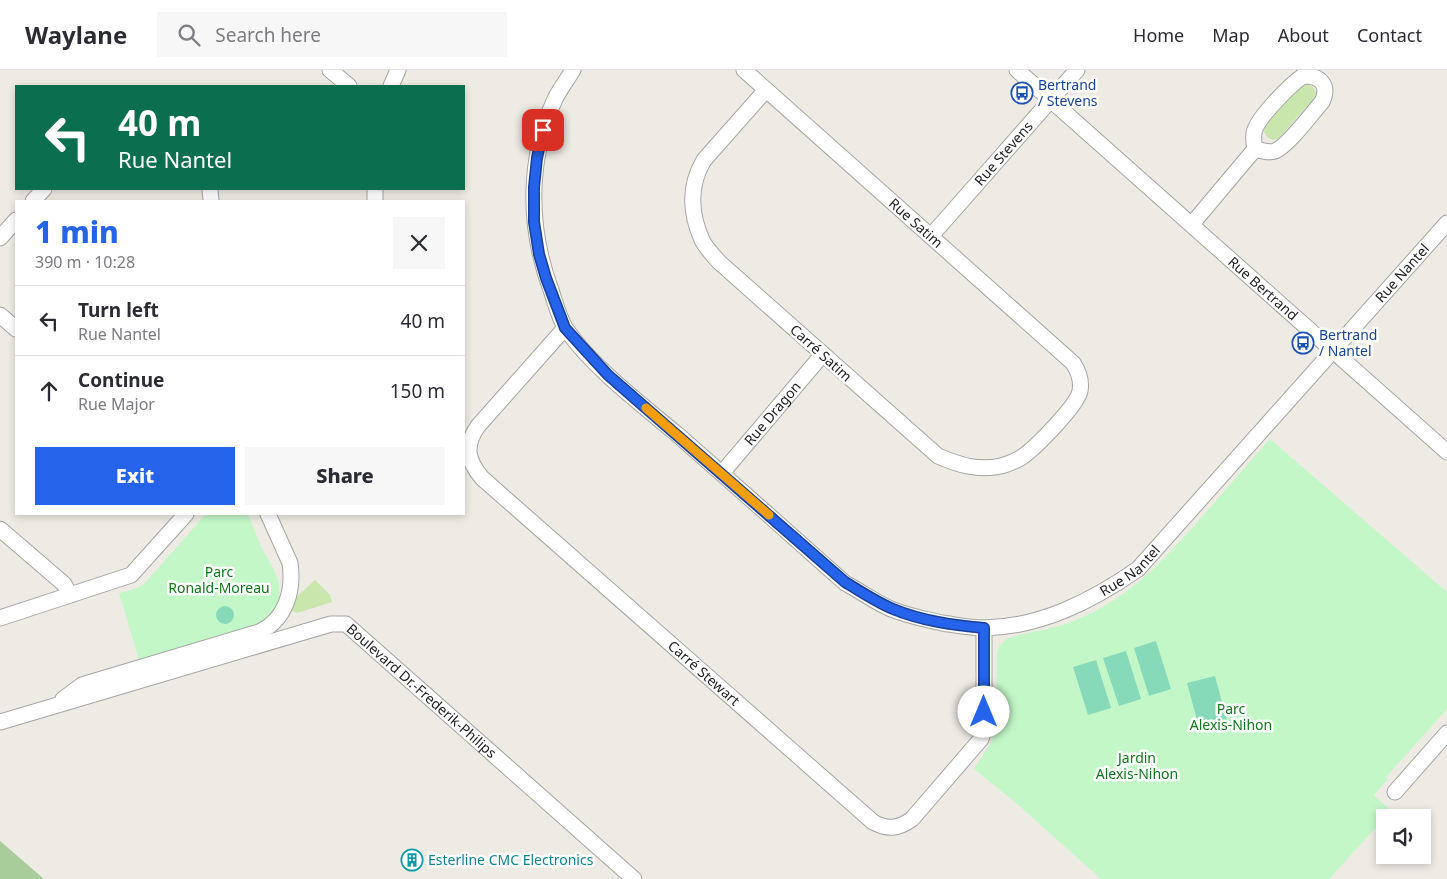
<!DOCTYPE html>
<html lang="en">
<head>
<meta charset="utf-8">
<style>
	body { margin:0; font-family:"Noto Sans",sans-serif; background:#f7f7f7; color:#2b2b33; height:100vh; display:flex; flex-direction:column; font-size:19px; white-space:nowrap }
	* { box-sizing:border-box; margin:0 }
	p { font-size:16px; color:#7c7c81 }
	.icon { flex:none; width:28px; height:28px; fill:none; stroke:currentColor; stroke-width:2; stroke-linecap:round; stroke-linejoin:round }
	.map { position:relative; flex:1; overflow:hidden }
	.panel { position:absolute; left:15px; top:130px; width:450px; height:315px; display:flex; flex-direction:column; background:#fff; border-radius:0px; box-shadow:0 2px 8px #0003 }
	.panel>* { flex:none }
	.hud { position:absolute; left:15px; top:15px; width:450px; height:105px; border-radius:0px; box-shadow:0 2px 8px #0003; background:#0b6e4f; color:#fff; overflow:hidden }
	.fabs { position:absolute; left:1376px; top:739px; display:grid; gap:10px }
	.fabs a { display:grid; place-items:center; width:55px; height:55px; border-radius:0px; background:#fff; box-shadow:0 2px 8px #0003; font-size:25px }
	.pin { position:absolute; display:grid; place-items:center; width:42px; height:42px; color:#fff; margin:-21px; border-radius:10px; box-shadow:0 2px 8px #0006 }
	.me { position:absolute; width:55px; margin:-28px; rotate:0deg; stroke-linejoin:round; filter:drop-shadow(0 0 4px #0008) }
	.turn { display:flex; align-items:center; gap:18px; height:105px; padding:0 20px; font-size:22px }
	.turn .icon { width:65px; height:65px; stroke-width:2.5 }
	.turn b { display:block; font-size:35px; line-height:42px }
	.round { display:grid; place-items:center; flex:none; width:52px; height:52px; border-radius:0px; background:#f7f7f7 }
	.summary { display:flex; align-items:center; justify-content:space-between; height:85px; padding:0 20px }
	h1 { font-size:30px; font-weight:800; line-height:38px; color:#2563eb }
	.button { display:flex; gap:10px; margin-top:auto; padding:10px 20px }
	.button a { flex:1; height:58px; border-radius:0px; background:#2563eb; color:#fff; font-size:20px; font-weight:800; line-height:58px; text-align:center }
	.button a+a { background:#f7f7f7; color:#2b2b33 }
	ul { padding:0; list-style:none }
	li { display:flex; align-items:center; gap:15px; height:70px; padding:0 20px; border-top:1px solid #e1e1e2 }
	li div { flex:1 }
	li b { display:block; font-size:19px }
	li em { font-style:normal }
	header { display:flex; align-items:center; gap:30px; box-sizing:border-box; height:70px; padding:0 25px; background:#fff; border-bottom:1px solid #e1e1e2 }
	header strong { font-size:24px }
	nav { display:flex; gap:28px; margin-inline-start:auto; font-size:18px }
	.search { width:350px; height:45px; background:#f7f7f7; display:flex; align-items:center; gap:12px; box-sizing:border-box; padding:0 18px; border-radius:0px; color:#7c7c81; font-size:19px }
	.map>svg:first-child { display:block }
</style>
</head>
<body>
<header>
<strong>Waylane</strong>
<div class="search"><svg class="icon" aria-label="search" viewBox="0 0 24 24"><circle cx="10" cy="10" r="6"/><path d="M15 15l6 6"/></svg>Search here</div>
<nav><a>Home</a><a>Map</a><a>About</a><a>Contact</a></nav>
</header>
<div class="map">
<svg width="1447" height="809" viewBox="0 0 1447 809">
	<rect width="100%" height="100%" fill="#eeebe4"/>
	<g fill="#c9e6ac">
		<path d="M1307 14 1313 17 1316 22 1315 27 1279 68 1273 70 1267 67 1264 62 1265 56 1301 15Z"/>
		<path d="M315 510 330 525 332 532 297 543 291 540 295 528Z"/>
	</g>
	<path fill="#a9cc9b" d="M0 771 44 809H0Z"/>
	<g fill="#c3f7c7">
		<path d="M1270 369 1447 522V639L1386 707 1388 709 1374 725 1391 741 1329 809H1101L1015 732 974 699 992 671 996 658 997 581 1001 574 1006 569C1029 561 1054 560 1076 550 1133 526 1162 491 1202 447 1224 421 1247 395 1270 369Z"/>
		<path d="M206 444H248C253 456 257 468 263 480 273 499 287 516 275 537 270 545 266 550 259 553L139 590 119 523 135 519 144 514Z"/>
	</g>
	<g fill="#86daba">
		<circle cx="225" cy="545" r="9"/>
		<path d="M1156 571 1171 619 1149 626 1134 578Z"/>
		<path d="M1126 581 1141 629 1119 636 1103 588Z"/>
		<path d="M1096 590 1111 638 1088 645 1073 597Z"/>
		<path d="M1215 606 1228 654 1200 661 1187 613Z"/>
	</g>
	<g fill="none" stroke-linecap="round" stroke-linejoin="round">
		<g stroke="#a5a5a5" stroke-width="17">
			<g id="minor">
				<path d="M330 0 349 16"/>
				<path id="s1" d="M573 0C567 10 560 19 555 29 527 90 528 158 551 220 555 232 559 248 566 259 593 298 641 334 678 365 734 414 789 463 845 513 860 521 875 532 891 539 908 546 925 549 942 553 956 555 970 558 984 558 1041 557 1092 531 1138 499L1447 153"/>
				<path id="s2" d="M744 0 1073 293C1079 302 1082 310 1080 321 1077 336 1035 378 1022 387 1016 391 1008 394 1001 396 978 401 959 395 938 386L719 192C713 185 706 178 702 170 690 143 689 115 704 90L766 20"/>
				<path id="s3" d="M1017 0 1447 382"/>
				<path d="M1303 6C1320 5 1330 15 1322 32 1312 43 1288 76 1275 81 1269 83 1262 81 1255 79 1254 74 1253 69 1254 63 1256 49 1290 15 1303 6Z"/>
				<path d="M391 16 398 0"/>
				<path d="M210 119 211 131"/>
				<path d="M33 131 44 119"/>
				<path d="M375 131V119"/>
				<path d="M1192 154 1255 79"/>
				<path id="s4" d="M931 166 1077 0"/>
				<path d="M0 168 16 150"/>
				<path d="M0 245 16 259"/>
				<path id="s5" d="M565 258 478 356C464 376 467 390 482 408L873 752C888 760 898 759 912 749L981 669 984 659V558"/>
				<path id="s6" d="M722 403 823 284"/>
				<path d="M0 459 64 514 70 525"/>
				<path d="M0 548 131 505 186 444"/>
				<path d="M63 629 82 615 259 562C286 550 294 520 290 493L268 444"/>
				<path id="s7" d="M0 652 331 554H346L634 809"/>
				<path d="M1395 722 1447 663"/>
			</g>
		</g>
		<use href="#minor" stroke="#fff" stroke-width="15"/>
	</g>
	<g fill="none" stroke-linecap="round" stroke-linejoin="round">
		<g stroke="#184099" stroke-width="12">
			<path id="route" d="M543 60 537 88 534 117V152L539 184 546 208 565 258 608 305 845 512C860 521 876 532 893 539 922 551 953 555 984 558V642"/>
		</g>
		<use href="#route" stroke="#2563eb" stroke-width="9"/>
		<path stroke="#f59e0b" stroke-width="9" d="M646 338 769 445"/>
	</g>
	<defs>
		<g id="bus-ring" transform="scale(1.125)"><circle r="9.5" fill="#fff" stroke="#1a4fb4" stroke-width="1.5"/><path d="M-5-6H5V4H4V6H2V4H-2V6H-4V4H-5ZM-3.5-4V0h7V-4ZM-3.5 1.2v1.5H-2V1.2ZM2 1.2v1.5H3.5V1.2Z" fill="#1a4fb4"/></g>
		<g id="building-ring" transform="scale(1.125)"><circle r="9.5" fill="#fff" stroke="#0f9aa8" stroke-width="1.5"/><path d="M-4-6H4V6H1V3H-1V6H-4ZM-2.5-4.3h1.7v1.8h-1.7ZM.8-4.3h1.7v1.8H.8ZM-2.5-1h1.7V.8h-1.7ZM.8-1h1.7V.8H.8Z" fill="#0f9aa8"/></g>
	</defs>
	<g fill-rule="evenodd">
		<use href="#bus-ring" x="1022" y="23"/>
		<use href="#bus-ring" x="1303" y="273"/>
		<use href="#building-ring" x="412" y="790"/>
	</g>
	<g text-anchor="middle" stroke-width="5" stroke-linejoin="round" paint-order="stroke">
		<g font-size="14" fill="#164399" stroke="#fff" text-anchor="start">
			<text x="1038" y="20">Bertrand<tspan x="1038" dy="16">/ Stevens</tspan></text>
			<text x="1319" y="270">Bertrand<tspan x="1319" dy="16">/ Nantel</tspan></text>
		</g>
		<g font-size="14" fill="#1e1e1e" stroke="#fff">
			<text dy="5" stroke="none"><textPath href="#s4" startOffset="110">Rue Stevens</textPath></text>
			<text dy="5" stroke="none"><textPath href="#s2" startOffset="230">Rue Satim</textPath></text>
			<text dy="5" stroke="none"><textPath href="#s1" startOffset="1362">Rue Nantel</textPath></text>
			<text dy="5" stroke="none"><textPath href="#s3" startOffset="329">Rue Bertrand</textPath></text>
			<text transform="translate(821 283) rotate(42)" y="5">Carré Satim</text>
			<text dy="5" stroke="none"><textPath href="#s6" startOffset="78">Rue Dragon</textPath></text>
			<text dy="5" stroke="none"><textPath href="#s1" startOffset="958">Rue Nantel</textPath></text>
			<text dy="5" stroke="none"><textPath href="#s5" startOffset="484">Carré Stewart</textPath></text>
			<text dy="5" stroke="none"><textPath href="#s7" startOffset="461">Boulevard Dr.-Frederik-Philips</textPath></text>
		</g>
		<g font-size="14" fill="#11771a" stroke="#fff">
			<text x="219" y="507">Parc<tspan x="219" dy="16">Ronald-Moreau</tspan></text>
			<text x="1231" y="644">Parc<tspan x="1231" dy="16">Alexis-Nihon</tspan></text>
			<text x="1137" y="693">Jardin<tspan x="1137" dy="16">Alexis-Nihon</tspan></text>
		</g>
		<g font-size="14" fill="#0d838f" stroke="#fff" text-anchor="start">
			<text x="428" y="795">Esterline CMC Electronics</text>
		</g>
	</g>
</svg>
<div class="fabs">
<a><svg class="icon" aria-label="sound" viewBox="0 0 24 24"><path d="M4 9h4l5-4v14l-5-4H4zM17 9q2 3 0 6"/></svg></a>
</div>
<div class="pin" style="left:543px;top:60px;background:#d93025"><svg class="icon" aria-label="arrive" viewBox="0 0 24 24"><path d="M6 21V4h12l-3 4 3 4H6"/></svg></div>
<svg class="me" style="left:984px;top:642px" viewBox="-20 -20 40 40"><circle r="19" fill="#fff"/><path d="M0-13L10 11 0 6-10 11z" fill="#2563eb"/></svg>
<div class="hud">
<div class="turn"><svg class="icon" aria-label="left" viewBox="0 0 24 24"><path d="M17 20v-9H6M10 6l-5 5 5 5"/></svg><div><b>40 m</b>Rue Nantel</div></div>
</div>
<section class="panel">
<div class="summary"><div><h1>1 min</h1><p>390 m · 10:28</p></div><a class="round"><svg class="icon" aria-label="close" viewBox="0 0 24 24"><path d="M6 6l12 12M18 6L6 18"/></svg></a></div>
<ul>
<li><svg class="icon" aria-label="left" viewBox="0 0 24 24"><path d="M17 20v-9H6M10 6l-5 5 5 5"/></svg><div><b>Turn left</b><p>Rue Nantel</p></div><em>40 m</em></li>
<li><svg class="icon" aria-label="ahead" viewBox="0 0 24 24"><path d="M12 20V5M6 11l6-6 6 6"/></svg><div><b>Continue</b><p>Rue Major</p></div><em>150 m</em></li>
</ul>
<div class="button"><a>Exit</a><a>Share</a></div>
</section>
</div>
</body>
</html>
